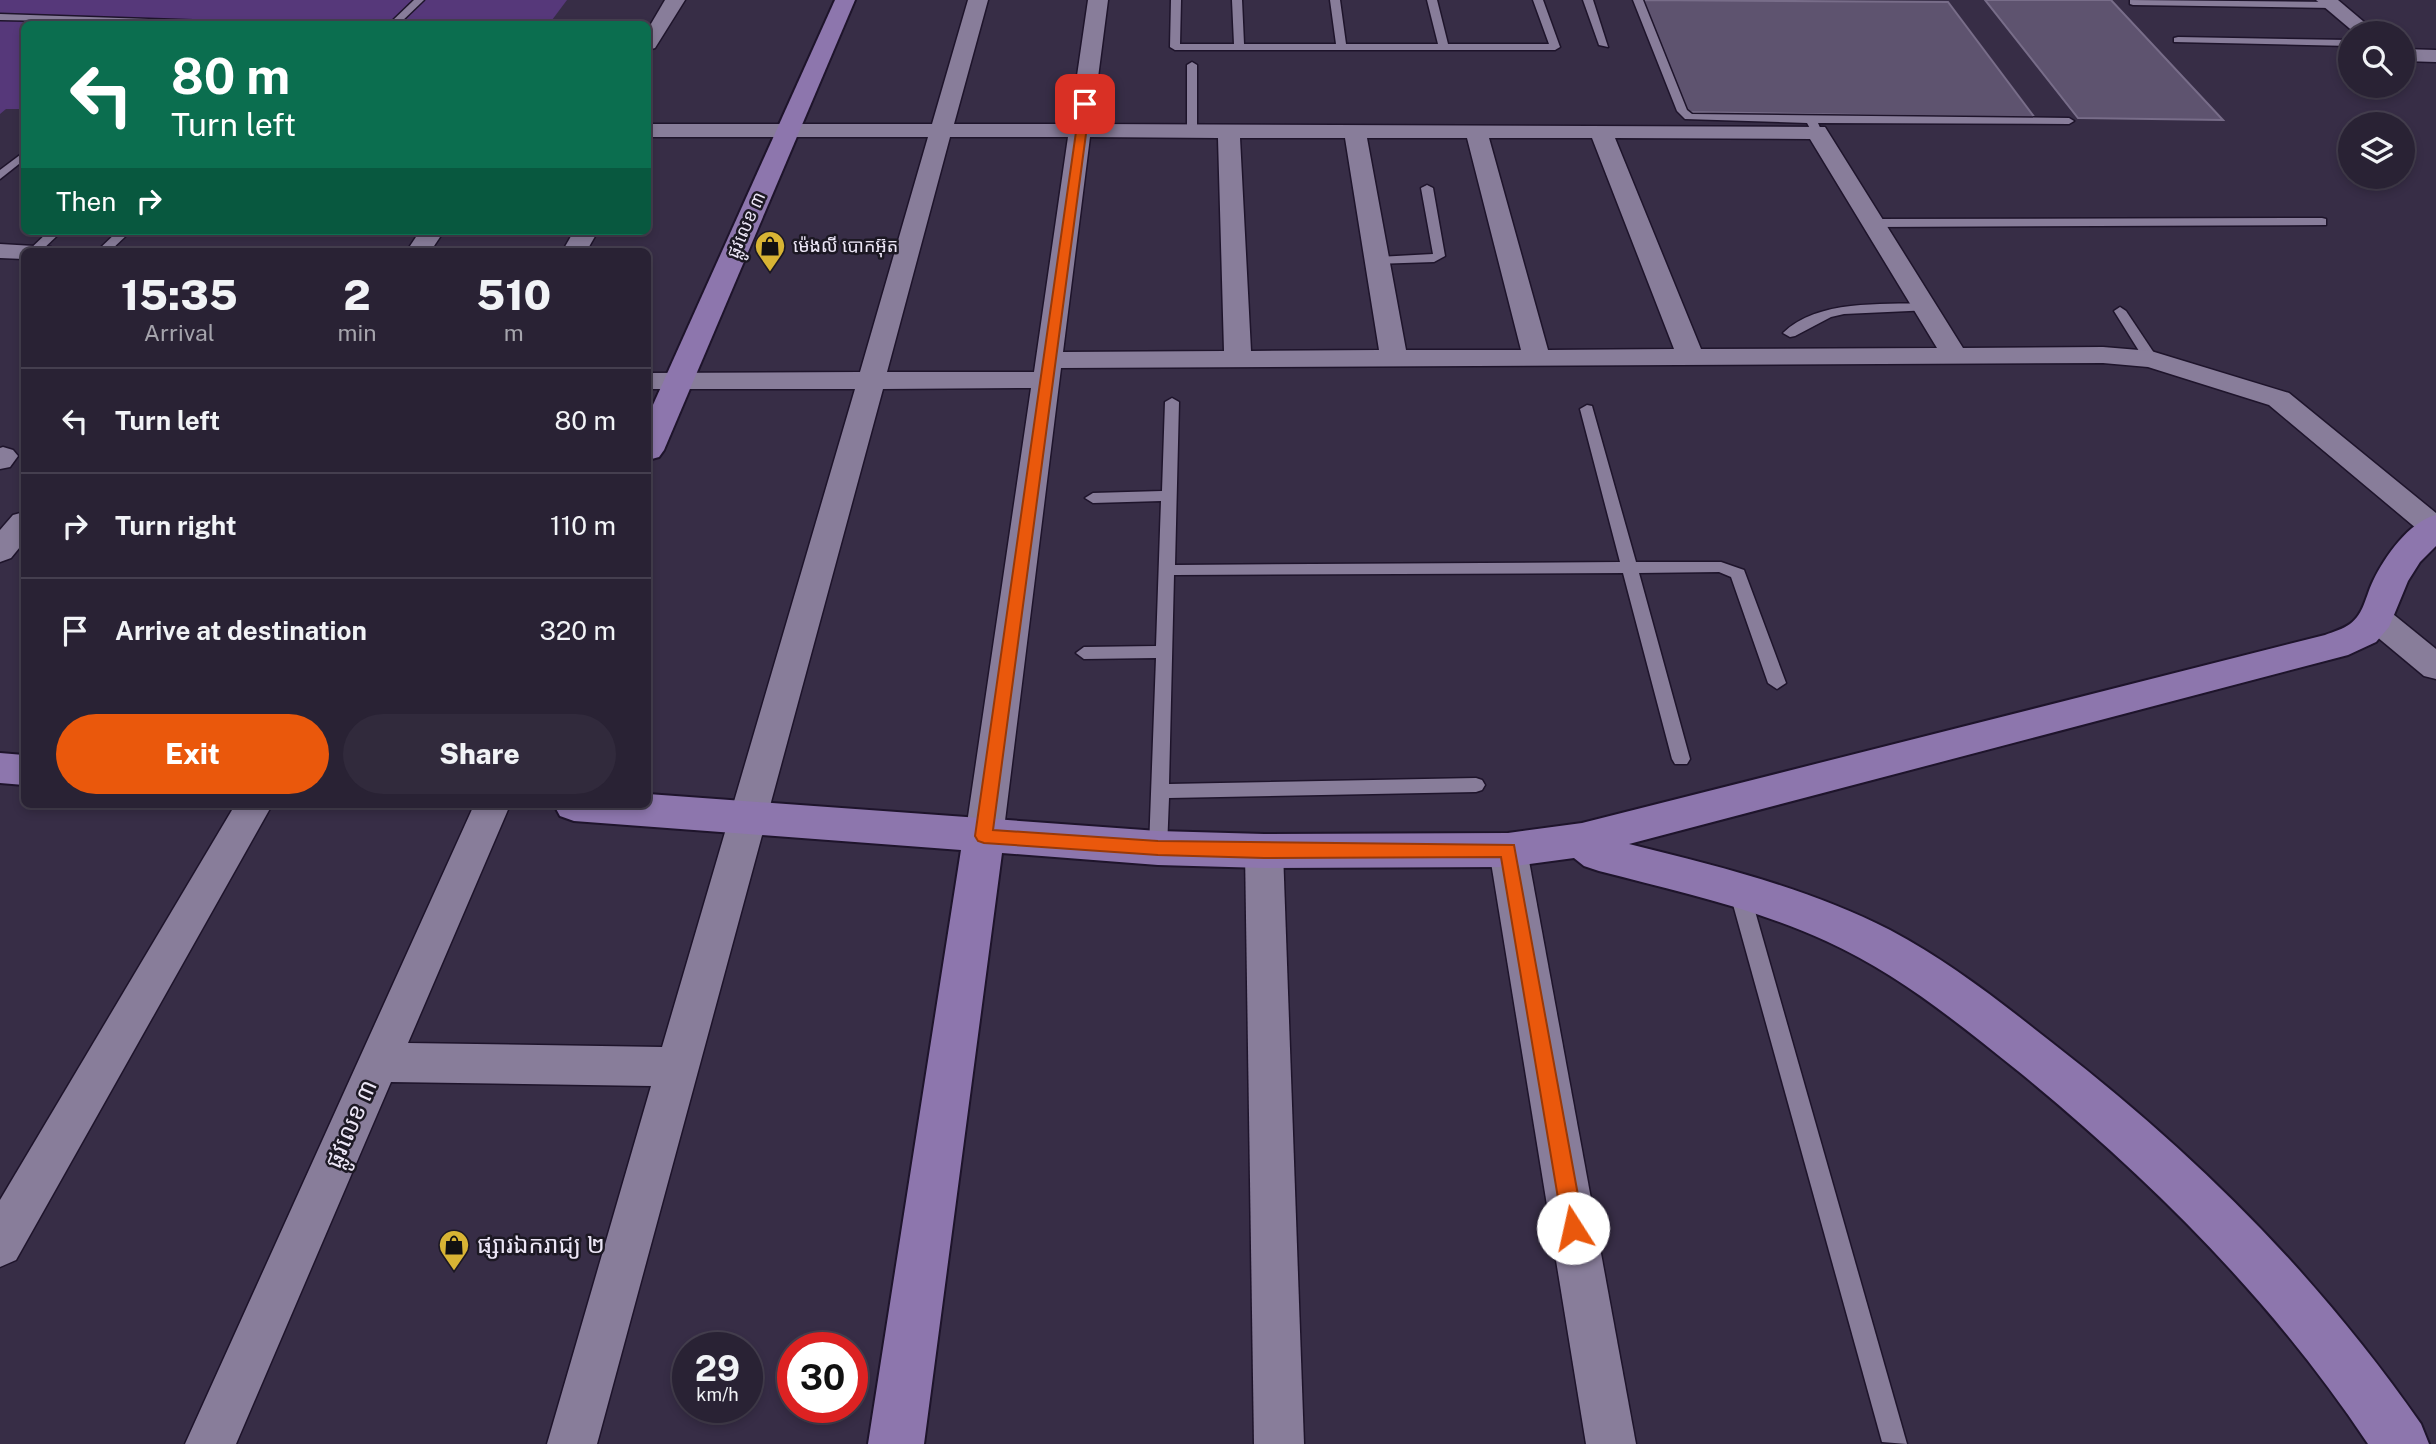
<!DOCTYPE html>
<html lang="en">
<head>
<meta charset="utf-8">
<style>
	body { margin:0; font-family:"Public Sans","Noto Sans Khmer",sans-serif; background:#312a3c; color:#f1f3f6; height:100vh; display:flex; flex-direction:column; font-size:26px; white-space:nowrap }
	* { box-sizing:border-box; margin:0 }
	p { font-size:23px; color:#a5a4ac }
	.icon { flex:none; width:38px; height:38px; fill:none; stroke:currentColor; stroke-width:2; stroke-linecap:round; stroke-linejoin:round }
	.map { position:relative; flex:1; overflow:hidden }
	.side { position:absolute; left:21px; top:248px; width:630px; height:560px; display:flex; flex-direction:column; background:#292234; border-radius:10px; box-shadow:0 4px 10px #0003,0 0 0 2px #453f4f }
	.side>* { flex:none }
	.guide { position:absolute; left:21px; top:21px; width:630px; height:214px; border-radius:10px; box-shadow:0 4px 10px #0003,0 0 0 2px #453f4f; background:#0b6e4f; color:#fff; overflow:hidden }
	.buttons { position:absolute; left:2338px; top:21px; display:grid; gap:14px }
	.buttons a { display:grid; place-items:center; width:77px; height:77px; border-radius:50%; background:#292234; box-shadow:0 4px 10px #0003,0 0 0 2px #453f4f; font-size:35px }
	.speed { position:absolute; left:672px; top:1332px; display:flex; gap:14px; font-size:35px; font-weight:700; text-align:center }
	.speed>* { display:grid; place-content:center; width:91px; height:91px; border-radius:50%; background:#292234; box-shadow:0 4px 10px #0003,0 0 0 2px #453f4f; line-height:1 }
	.speed small { font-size:18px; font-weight:400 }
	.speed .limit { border:10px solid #d22; background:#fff; color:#111 }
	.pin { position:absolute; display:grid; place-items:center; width:60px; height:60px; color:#fff; margin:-30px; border-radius:14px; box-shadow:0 4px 10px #0006 }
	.me { position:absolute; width:77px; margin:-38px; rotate:350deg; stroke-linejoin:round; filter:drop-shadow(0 0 5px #0008) }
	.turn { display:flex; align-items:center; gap:24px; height:147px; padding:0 35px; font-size:32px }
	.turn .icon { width:91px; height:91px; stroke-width:2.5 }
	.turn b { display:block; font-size:49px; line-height:60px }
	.then { display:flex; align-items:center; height:66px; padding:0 35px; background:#0003; gap:14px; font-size:26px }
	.eta { display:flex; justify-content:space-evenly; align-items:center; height:119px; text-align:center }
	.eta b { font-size:42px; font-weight:800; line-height:49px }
	.primary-button { display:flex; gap:14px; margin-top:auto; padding:14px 35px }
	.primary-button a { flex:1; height:80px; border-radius:42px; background:#ea580c; color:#fff; font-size:28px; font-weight:800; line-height:80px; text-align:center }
	.primary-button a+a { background:#312a3c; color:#f1f3f6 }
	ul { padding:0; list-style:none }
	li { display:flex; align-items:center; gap:21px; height:105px; padding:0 35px; border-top:2px solid #453f4f }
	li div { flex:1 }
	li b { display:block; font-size:26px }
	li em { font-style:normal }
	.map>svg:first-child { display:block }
</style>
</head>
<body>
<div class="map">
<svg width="2436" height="1444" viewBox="0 0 2436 1444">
	<rect width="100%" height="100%" fill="#372d46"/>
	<path fill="#56387a" d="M0 0H567L549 24H24V109H6L0 114Z"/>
	<g fill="#5e536f" stroke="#786d89" stroke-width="2">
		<path d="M1643 0 1948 2 2035 118 1687 112Z"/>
		<path d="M1985 0H2111L2223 120 2078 118Z"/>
	</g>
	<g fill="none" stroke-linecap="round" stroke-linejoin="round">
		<g stroke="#1e142b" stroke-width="3">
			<g id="lane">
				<path d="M414 0H424L399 24H389Z"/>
				<path d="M1171 0H1181L1180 44H1234L1232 0H1242L1244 44H1336L1330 0H1340L1346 44H1438L1427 0H1437L1448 44H1549L1533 0H1543L1560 47 1555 50H1175L1170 47Z"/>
				<path d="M1583 0H1593L1608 47 1599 45Z"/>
				<path d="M1633 0H1643L1687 110 1692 114 2069 118 2074 121 2069 124 1818 123 1822 132 1817 135 1813 134 1807 123 1685 119 1677 111Z"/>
				<path d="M2130 0 2332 2 2337 5 2332 8 2133 5 2130 4Z"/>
				<path d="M0 14 208 21 213 24 0 20Z"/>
				<path d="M2178 37 2350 40V46L2174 42V38Z"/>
				<path d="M1192 62 1197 65V131L1192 134 1187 131V65Z"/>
				<path d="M24 152V160L0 179V170Z"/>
				<path d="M1427 185 1433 188 1445 256 1434 262 1374 264 1372 261 1378 257 1433 254 1421 188Z"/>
				<path d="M2322 218 2326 219V225L1874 227 1868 223 1874 219Z"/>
				<path d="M49 231H62L40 252H27Z"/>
				<path d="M118 231H131L109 252H96Z"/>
				<path d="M1926 303 1932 307 1931 310 1844 314 1831 317 1795 336 1790 337 1783 333C1818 299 1881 305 1926 303Z"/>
				<path d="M2120 307 2126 311 2158 359 2156 362H2146L2144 359 2114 311Z"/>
				<path d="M1172 398 1179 402 1175 565 1620 562 1580 409 1587 405 1592 406 1636 562H1721L1744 570 1786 683 1777 689 1768 683 1731 577 1719 572 1639 573 1690 759 1687 764H1675L1672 759 1623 573 1174 575 1169 784 1476 778 1482 780 1485 785 1482 790 1476 792 1169 798 1167 848 1165 853 1158 856 1151 853 1149 848 1156 658 1084 659 1076 653 1084 647 1156 646 1161 501 1093 503 1085 498 1093 493 1162 491 1165 402Z"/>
				<path d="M1739 882 1746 884 1749 890 1907 1444 1882 1442 1729 890 1732 884Z"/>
			</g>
		</g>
		<g stroke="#1e142b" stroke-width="3">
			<g id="street">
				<path d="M665 0H685L655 48 648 50V29Z"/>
				<path d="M968 0H988L954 124H1070L1088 0H1108L1092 124 1825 127 1963 348 2103 347 2151 351 2289 393 2436 513V537L2423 534 2269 405 2148 367 2103 363 1061 368 1003 837 997 848 984 852 971 848 965 837 1031 388 883 389 597 1444H547L651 1086 391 1082 236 1444H185L474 805H510L408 1043 662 1047 855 389H648V373L860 372 928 137H648V124H932ZM950 137H1068L1034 372H887ZM1090 137 1218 138 1224 351 1063 352ZM1240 138H1345L1379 350 1251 351ZM1367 138H1467L1521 350H1406ZM1489 138H1592L1674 349 1548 350ZM1615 138 1810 139 1937 348 1701 349Z"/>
				<path d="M2316 0H2338L2377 33H2355Z"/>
				<path d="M2403 49 2436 50V62L2403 61Z"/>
				<path d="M420 231H444L430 252H406Z"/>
				<path d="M574 231H598L586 252H562Z"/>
				<path d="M0 244 51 247 54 252H24V259L0 258Z"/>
				<path d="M3 447 13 450 18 456 10 467 0 469V448Z"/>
				<path d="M24 512V542L11 558 0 562V530L13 515Z"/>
				<path d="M2376 606 2388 610 2436 649V679L2424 676 2364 626 2360 618 2364 610Z"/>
				<path d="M235 805H272L16 1260 0 1267V1200Z"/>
				<path d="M1508 835 1521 839 1527 850 1636 1444H1586L1489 850 1495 839Z"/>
				<path d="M1264 836 1277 840 1283 851 1304 1444H1254L1245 851 1251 840Z"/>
			</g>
		</g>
		<g stroke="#1e142b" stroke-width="4">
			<g id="secondary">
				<path d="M835 0H855L664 450 659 457 648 460V416Z"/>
				<path d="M2436 515V546L2420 562 2408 581 2389 627 2376 642 2348 655 1629 844C1718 866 1808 888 1890 930 1949 961 2003 1004 2055 1045 2198 1156 2318 1276 2421 1424L2429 1444H2368C2273 1301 2151 1180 2018 1071 1958 1023 1897 973 1826 941 1754 908 1676 891 1599 871L1584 866 1574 858 1508 867 1264 868 1158 865 1002 853 924 1444H868L961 850 574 821 560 816 554 805H648V794L1158 831 1264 834 1508 833 1582 823 2325 635C2333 632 2343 629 2350 624 2364 614 2366 595 2373 581 2385 556 2409 522 2436 515Z"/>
				<path d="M0 753 24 755V785L0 783Z"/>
			</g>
		</g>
		<use href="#lane" fill="#887d9a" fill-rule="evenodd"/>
		<use href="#street" fill="#887d9a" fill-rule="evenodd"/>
		<use href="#secondary" fill="#8d76ad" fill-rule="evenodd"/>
	</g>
	<path fill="#ea580c" stroke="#983908" stroke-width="2" d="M1085 102 1090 104 993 830 1158 841 1514 845 1584 1228 1581 1235 1573 1238 1566 1235 1563 1228 1501 857 1264 858 1158 855 984 843 978 841 975 836 1080 104Z"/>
	<defs>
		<g id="shop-pin" transform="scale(1.575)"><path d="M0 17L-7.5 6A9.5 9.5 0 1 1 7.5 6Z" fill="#d8b434" stroke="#1c1823"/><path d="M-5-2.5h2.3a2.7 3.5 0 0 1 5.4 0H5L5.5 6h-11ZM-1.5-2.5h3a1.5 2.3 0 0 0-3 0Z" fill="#111"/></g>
	</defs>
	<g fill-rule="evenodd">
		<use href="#shop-pin" x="770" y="246"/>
		<use href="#shop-pin" x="454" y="1245"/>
	</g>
	<g text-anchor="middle" stroke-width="5" stroke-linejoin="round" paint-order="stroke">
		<g font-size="18" fill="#ece6f6" stroke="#1c1823">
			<text transform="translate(746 225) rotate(-66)" y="6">ផ្លូវលេខ ៣</text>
		</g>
		<g font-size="18" fill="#ece6f6" stroke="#1c1823" text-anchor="start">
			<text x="793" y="252">ម៉េងលី បោកអ៊ុត</text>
		</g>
		<g font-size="24" fill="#ece6f6" stroke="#1c1823">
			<text transform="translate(351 1124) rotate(-66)" y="8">ផ្លូវលេខ ៣</text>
		</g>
		<g font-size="24" fill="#ece6f6" stroke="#1c1823" text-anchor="start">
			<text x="477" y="1253">ផ្សារឯករាជ្យ ២</text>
		</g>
	</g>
</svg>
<div class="buttons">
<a><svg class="icon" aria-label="search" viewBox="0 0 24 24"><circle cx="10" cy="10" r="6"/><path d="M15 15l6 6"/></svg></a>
<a><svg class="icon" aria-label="layers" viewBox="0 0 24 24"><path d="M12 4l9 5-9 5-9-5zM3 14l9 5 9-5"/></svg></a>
</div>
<div class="speed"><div>29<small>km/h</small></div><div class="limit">30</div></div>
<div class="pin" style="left:1085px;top:104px;background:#d93025"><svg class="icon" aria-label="arrive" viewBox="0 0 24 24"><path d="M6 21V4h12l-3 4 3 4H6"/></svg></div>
<svg class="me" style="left:1573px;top:1228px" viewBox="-20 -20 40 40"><circle r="19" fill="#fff"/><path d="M0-13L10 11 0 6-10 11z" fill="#ea580c"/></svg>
<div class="guide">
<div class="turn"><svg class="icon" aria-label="left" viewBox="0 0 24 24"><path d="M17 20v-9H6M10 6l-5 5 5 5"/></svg><div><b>80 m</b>Turn left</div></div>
<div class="then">Then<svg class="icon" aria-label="right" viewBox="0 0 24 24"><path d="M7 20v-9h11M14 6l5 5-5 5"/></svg></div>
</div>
<section class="side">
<div class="eta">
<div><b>15:35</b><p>Arrival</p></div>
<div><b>2</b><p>min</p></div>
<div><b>510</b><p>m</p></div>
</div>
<ul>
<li><svg class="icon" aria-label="left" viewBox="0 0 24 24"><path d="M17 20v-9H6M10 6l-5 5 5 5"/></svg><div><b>Turn left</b></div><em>80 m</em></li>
<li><svg class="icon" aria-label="right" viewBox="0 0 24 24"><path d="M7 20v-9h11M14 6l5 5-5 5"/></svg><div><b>Turn right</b></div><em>110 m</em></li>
<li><svg class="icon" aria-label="arrive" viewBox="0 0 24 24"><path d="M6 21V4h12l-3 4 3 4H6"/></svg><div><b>Arrive at destination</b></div><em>320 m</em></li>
</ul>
<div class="primary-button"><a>Exit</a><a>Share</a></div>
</section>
</div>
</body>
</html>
